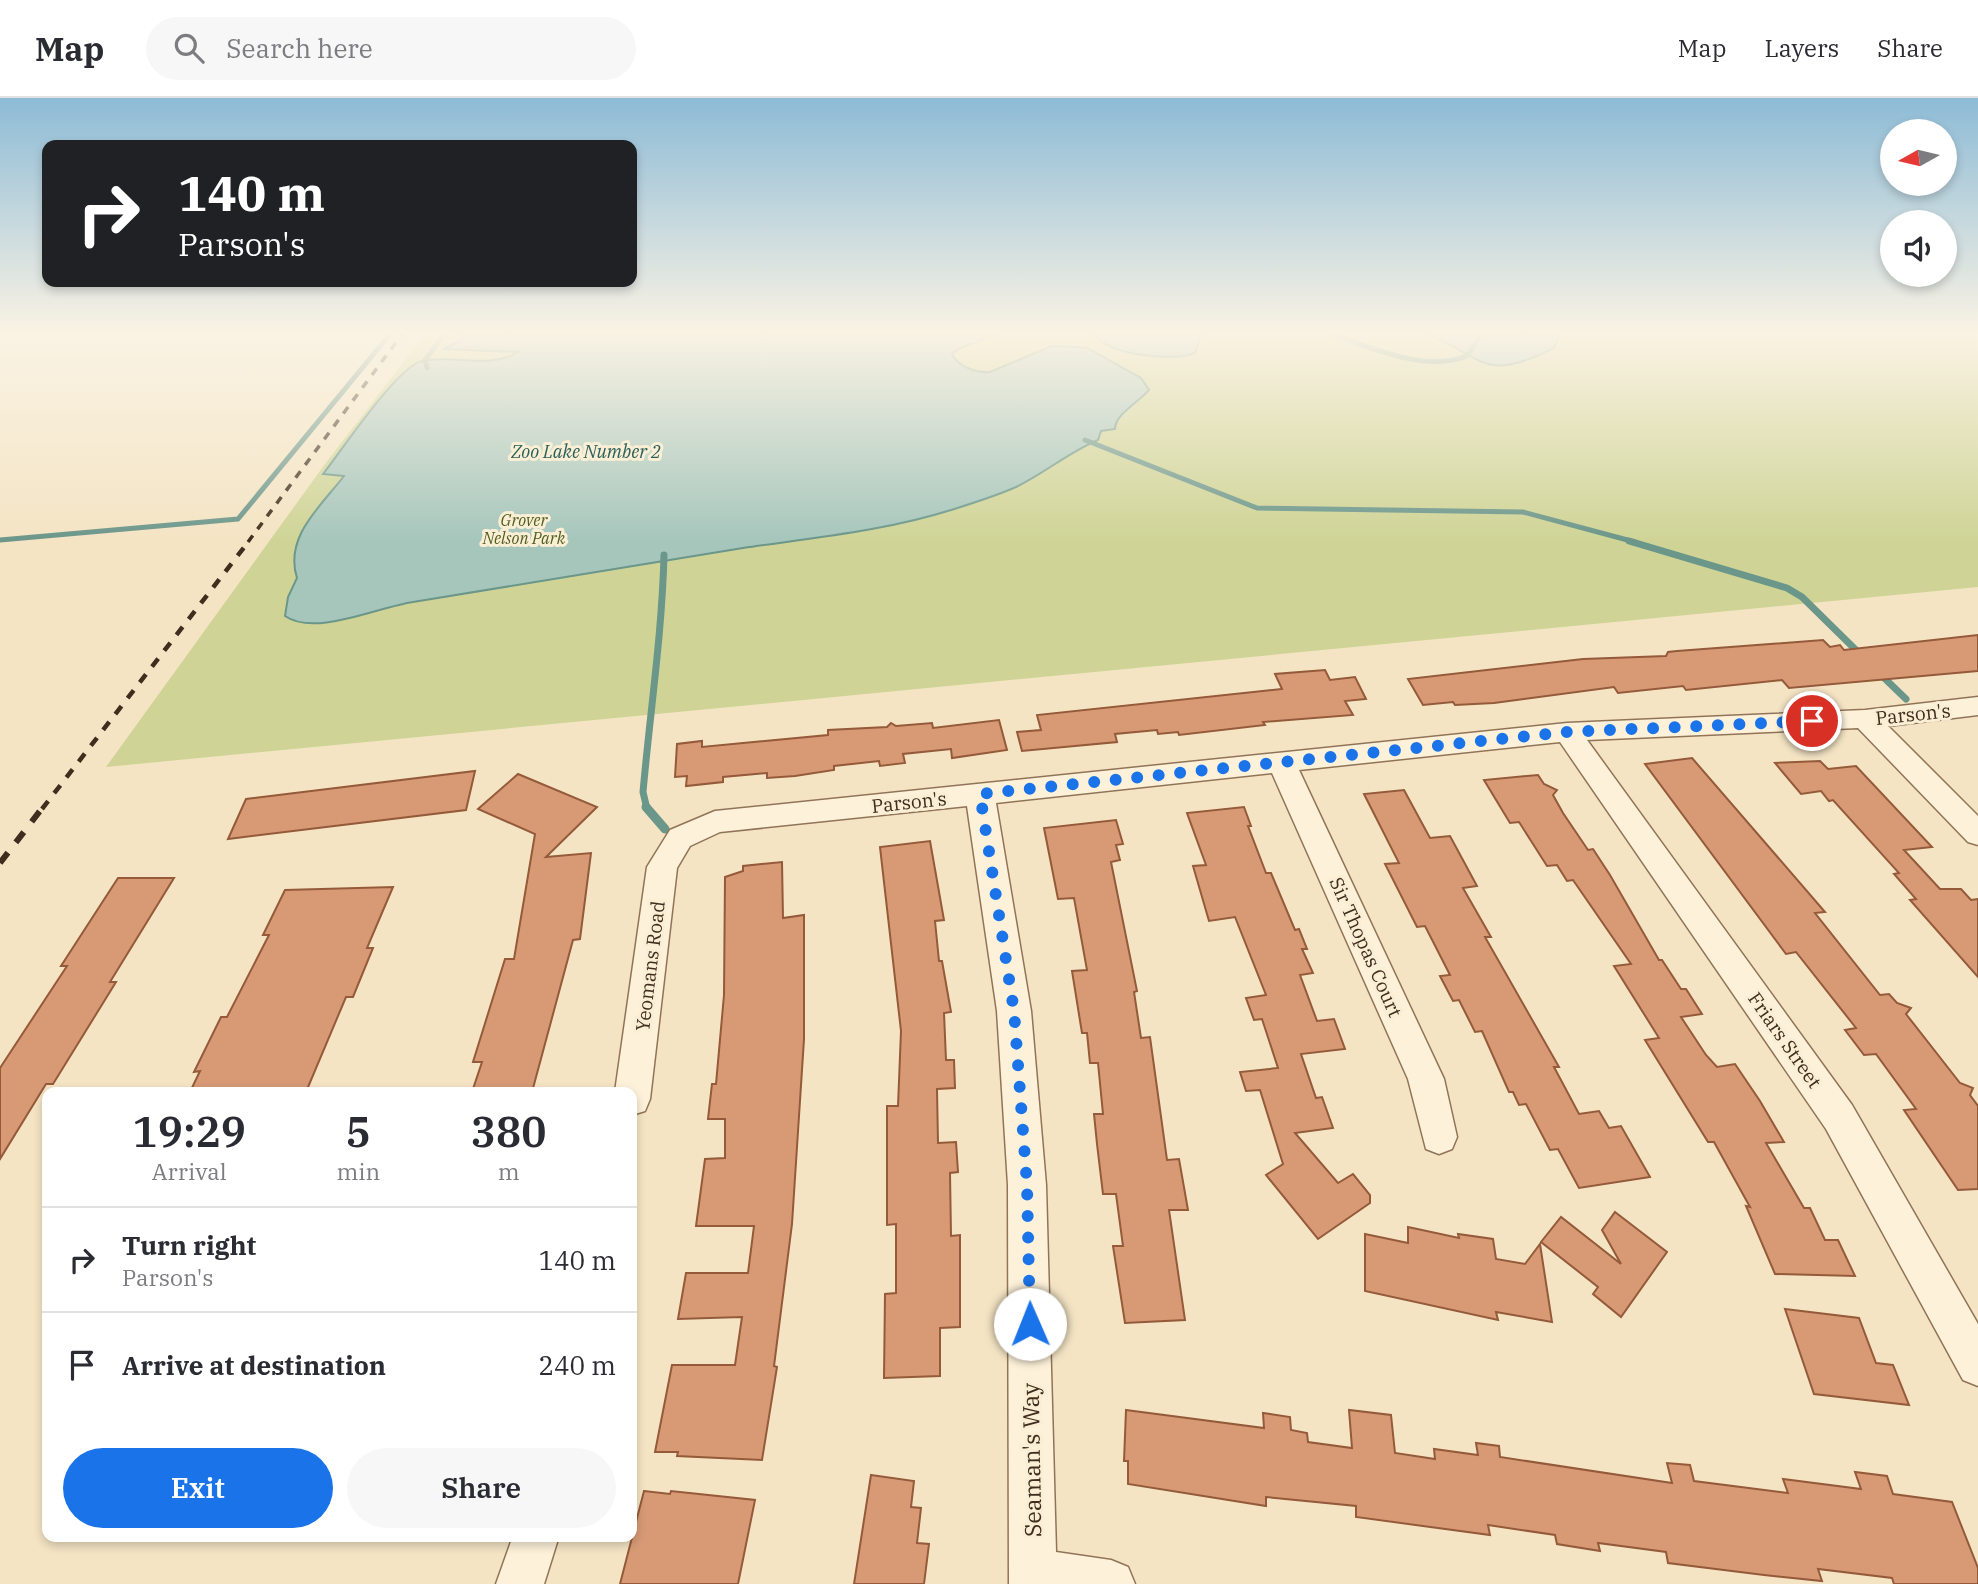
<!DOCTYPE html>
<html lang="en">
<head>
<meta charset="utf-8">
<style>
	body { margin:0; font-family:"IBM Plex Serif",serif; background:#f7f7f7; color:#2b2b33; height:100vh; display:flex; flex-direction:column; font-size:26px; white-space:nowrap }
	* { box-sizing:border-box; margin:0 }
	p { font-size:23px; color:#7c7c81 }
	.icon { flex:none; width:38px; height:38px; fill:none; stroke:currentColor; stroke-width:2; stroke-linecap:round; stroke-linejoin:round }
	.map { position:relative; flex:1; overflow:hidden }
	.drawer { position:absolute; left:42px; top:989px; width:595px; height:455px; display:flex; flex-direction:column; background:#fff; border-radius:14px; box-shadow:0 4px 10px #0003 }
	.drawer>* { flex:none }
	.hud { position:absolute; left:42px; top:42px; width:595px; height:147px; border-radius:14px; box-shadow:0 4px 10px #0003; background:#202124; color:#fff; overflow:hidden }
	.needle { width:46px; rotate:262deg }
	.tools { position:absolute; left:1880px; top:21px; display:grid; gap:14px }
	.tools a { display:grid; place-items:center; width:77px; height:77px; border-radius:50%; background:#fff; box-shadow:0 4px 10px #0003; font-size:35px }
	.pin { position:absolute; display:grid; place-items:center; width:60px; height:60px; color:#fff; margin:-30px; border:4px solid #fff; border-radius:50%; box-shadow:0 2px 7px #0007 }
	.me { position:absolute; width:77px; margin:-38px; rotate:359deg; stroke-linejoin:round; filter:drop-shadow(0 0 5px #0008) }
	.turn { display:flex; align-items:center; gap:24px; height:147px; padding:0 21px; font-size:32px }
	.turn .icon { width:91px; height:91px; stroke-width:2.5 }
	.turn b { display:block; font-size:49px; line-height:60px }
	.eta { display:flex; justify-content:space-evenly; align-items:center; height:119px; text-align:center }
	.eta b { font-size:42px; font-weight:600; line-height:49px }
	.cta { display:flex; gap:14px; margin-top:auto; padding:14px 21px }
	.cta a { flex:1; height:80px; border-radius:42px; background:#1a73e8; color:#fff; font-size:28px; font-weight:600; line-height:80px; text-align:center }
	.cta a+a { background:#f7f7f7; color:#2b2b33 }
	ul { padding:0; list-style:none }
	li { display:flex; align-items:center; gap:21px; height:105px; padding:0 21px; border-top:2px solid #e1e1e2 }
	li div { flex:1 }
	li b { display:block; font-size:26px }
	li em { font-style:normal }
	header { display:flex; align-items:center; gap:42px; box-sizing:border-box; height:98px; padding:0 35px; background:#fff; border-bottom:2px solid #e1e1e2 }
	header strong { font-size:33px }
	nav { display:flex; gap:38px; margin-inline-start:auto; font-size:24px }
	.search { width:490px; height:63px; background:#f7f7f7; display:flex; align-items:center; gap:18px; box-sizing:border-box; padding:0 24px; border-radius:38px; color:#7c7c81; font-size:26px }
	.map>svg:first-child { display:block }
</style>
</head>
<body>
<header>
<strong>Map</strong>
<div class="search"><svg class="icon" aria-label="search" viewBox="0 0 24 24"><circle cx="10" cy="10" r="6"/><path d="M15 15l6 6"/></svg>Search here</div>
<nav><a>Map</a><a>Layers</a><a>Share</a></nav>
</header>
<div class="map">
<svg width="1978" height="1486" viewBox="0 0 1978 1486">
	<rect width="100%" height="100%" fill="#f4e4c4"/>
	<path fill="#cfd496" d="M426 235H1978V489L106 669 325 366Z"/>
	<g fill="#a6c6bc" stroke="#6b968a" stroke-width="2">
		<path d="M464 235H1000L958 251 952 256C958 269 977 275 990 274L1052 248 1077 249 1087 250 1141 280 1149 292C1139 304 1115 316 1115 331L1101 333 1098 342C1069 354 1045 375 1016 389 996 398 973 405 951 412 885 433 811 440 743 450 633 467 523 487 413 504 378 509 315 539 285 518L288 499 297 480C284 439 320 409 344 378L323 376C342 352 397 269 422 263 453 256 489 272 518 254L443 251 462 242Z"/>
		<path d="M1202 235 1195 255C1176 264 1104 257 1095 236Z"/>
		<path d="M1426 235H1560L1554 250C1484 285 1486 261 1426 235Z"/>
	</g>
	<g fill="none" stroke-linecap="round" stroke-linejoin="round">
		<g stroke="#6b968a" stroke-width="5">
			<path d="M1329 235C1370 249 1425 275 1467 258L1482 235"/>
			<path d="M427 270 425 262 445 235"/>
			<path d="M1085 342 1257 410 1523 414 1635 444"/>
			<path d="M0 442 238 421 391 235"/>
		</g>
		<g stroke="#6b968a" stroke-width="7">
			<path d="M1629 443 1787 490 1802 499 1861 557"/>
			<path d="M1878 574 1906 601"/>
			<path d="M647 711 643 694C650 615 662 536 664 457"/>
		</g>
		<path stroke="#6b968a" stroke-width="9" d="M646 709 665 731"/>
	</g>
	<g fill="#d79a75" stroke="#945a39" stroke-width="2">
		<path d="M1978 537V573L1789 590 1782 582 1686 592 1683 588 1618 595 1614 589 1494 605 1455 607 1453 604 1423 607 1408 581 1583 561 1666 558 1668 554 1677 553 1823 542 1830 549 1840 547 1844 552Z"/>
		<path d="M1325 572 1330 582 1355 579 1366 601 1345 603 1353 617 1263 624 1265 627 1179 637 1178 634 1158 636 1157 632 1115 636 1117 644 1022 653 1017 634 1041 632 1037 617 1282 591 1275 576Z"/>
		<path d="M999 622 1007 652 952 660 951 651 903 656 905 665 880 668 879 663 834 668V672L795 678 767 680V675L723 679V684L686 688 687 678 675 679 677 646 702 643V649L828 637V632L887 629 891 625 896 628 932 625 933 630Z"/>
		<path d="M1692 660 1825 814 1815 815 1880 897 1889 896 1897 905 1911 910 1906 916 1960 985 1973 990 1970 997 1978 1008V1091L1958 1092 1904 1012 1916 1011 1876 956 1864 957 1845 932 1856 930 1796 854 1786 856 1645 666Z"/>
		<path d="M1820 663 1828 671 1856 668 1932 749 1904 752 1940 791H1961L1971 802 1978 801V879L1910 802 1916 801 1894 776 1899 775 1833 702 1829 703 1821 693 1801 696 1775 665Z"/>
		<path d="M475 673 466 712 228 741 246 701Z"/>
		<path d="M518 676 597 709 546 759 591 755 580 841 573 842 532 994H472L482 964H473L505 861H514L535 736 478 711Z"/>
		<path d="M1538 677 1544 686 1557 692 1553 697 1563 715 1588 752 1593 751 1610 777 1659 862H1662L1681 891H1686L1702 916 1681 919 1706 957 1717 969 1735 966 1760 1003 1784 1044 1766 1045 1804 1110H1810L1825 1142H1838L1855 1178 1775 1176 1746 1108 1750 1109 1714 1044H1708L1645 942 1659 940 1614 868 1631 866 1573 782 1567 783 1557 767 1547 768 1519 724 1510 725 1484 682Z"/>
		<path d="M1404 692 1430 740 1450 738 1477 788 1463 790 1491 839H1485L1559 969H1554L1579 1016 1599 1013 1609 1030 1621 1028 1650 1079 1579 1090 1558 1051 1550 1052 1526 1006 1519 1007 1513 994H1509L1482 933 1475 934 1459 902 1453 903 1440 878 1450 877 1425 828 1417 829 1385 766 1399 765 1364 696Z"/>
		<path d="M1244 709 1251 728H1248L1266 775H1271L1295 832 1299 831 1307 851H1302L1313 875 1300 877 1317 923 1334 921 1345 951 1301 956 1316 1000 1322 999 1333 1030 1295 1035 1338 1085 1353 1076 1370 1097V1105L1318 1141 1266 1077 1283 1066 1260 992 1246 993 1240 974 1278 970 1262 921 1254 922 1246 900 1266 897 1235 819 1209 823 1193 768 1206 767 1187 715Z"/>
		<path d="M1116 722 1123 746 1116 747 1120 762 1111 764 1137 893 1134 894 1141 940 1150 939 1167 1062 1179 1061 1188 1112H1169L1185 1222 1125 1225 1113 1148H1123L1116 1096H1103L1097 1046 1094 1016H1103L1098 965H1090L1087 935H1082L1072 873 1087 872 1074 800 1058 801 1044 730Z"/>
		<path d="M930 743 944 822 935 823 939 863H942L951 914 944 915 946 962H954L955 990 937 991 938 1045 956 1044 958 1074 950 1075 951 1138 960 1137V1229L940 1230V1278L884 1280 885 1196 896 1195V1126L887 1127V1008H898L901 933 880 749Z"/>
		<path d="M782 764 783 820 804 817V941L792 1126 774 1268 777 1269 762 1362 677 1358 678 1354H655L672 1267H735L742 1219 678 1221 686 1175H748L754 1128H696L705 1061 725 1060V1021H708L712 986H716L724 897 725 779 743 773V768Z"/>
		<path d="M118 780H174L110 884H116L53 986H46L0 1061V970L67 868H61Z"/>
		<path d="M393 789 367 850H373L353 899H346L306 994H190L200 973 194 974 221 919H227L269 837H263L285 792Z"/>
		<path d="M1615 1114 1667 1154 1621 1219 1593 1196 1598 1189 1541 1144 1561 1119 1621 1166 1602 1132Z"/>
		<path d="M1408 1129 1459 1140 1458 1136 1493 1141 1496 1161 1525 1166 1540 1146 1552 1224 1496 1214 1498 1222 1365 1193V1136L1408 1145Z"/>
		<path d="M1785 1211 1859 1220 1876 1265 1893 1267 1909 1307 1814 1296Z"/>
		<path d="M1126 1312 1264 1330 1263 1315 1290 1319 1291 1332 1307 1335 1308 1344 1352 1350 1349 1312 1391 1317 1395 1355 1435 1361 1434 1351 1478 1357 1476 1345 1499 1348 1500 1359 1672 1385 1667 1365 1690 1367 1694 1383 1788 1395 1783 1381 1861 1391 1855 1374 1887 1378 1893 1396 1952 1404 1978 1470V1486H1894L1892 1480 1818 1471 1822 1483 1764 1477 1668 1465 1666 1454 1598 1445 1600 1453 1557 1446 1555 1437 1488 1427 1490 1437 1356 1419V1408L1266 1399V1408L1128 1386V1363H1124Z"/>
		<path d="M871 1377 914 1383 911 1409 921 1410 917 1445 929 1446 924 1486H854Z"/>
		<path d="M644 1393 670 1396 671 1393 755 1402 738 1486H620Z"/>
	</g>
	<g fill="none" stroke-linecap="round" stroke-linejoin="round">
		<g stroke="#917457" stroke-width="3">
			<g id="minor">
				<path d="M1978 599V617L1888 628 1978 718V747L1968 744 1858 630 1587 642 1852 1007 1978 1226V1288L1963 1282 1826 1031 1560 644 1299 672 1444 981 1457 1039 1452 1051 1439 1056 1426 1051 1408 981 1272 675 996 705 1031 913 1046 1087 1056 1454 1111 1462 1128 1469 1135 1486H1009L1008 1087 997 913 967 708 720 734 690 748 677 770 650 1001 645 1013 632 1017V994H615L647 769 670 732 715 713 1567 625 1865 612Z"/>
				<path d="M513 1438H559L544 1486H496Z"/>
			</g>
		</g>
		<use href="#minor" fill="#fdf1d9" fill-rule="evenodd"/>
		<path stroke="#3f2d1d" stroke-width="3.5" stroke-dasharray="8 8" stroke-linecap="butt" d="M248 444 403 235"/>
		<path stroke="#3f2d1d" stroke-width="4.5" stroke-dasharray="10 10" stroke-linecap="butt" d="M42 711 249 443"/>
		<path stroke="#3f2d1d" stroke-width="6" stroke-dasharray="13 13" stroke-linecap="butt" d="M0 765 43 709"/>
	</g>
	<linearGradient id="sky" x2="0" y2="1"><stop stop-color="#8dbbd6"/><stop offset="0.53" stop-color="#faf3e4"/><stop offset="1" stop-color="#faf3e4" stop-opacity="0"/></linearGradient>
	<rect width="1978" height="443" fill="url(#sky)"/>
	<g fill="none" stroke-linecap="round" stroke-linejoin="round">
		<path stroke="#1a73e8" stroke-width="12" stroke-dasharray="0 21.6" d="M1030 1226 1027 1087 1014 913 980 696 1567 634 1812 623"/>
	</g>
	<g text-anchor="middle" stroke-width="6" stroke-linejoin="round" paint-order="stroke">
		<g font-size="16" font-style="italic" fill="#515f21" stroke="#faeed4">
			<text x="524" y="428">Grover<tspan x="524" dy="18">Nelson Park</tspan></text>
		</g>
		<g font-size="18" font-style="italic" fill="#2a615c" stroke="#faeed4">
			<text x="586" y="360">Zoo Lake Number 2</text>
		</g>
		<g font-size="19" fill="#3f2d1d" stroke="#faeed4">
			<text transform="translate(1913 616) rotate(-6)" y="7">Parson's</text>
			<text transform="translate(909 704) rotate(-6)" y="7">Parson's</text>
			<text transform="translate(1366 849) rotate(66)" y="7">Sir Thopas Court</text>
			<text transform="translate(650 868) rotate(-83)" y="7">Yeomans Road</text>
			<text transform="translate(1785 942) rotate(55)" y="7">Friars Street</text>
		</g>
		<g font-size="23" fill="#3f2d1d" stroke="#faeed4">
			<text transform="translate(1032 1362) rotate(-91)" y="8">Seaman's Way</text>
		</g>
	</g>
</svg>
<div class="tools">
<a><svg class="needle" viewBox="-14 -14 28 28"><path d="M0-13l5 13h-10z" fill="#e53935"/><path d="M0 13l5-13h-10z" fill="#7c7c81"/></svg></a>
<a><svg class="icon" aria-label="sound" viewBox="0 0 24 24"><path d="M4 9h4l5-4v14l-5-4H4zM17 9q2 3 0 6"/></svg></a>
</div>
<div class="pin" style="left:1812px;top:623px;background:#d93025"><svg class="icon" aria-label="arrive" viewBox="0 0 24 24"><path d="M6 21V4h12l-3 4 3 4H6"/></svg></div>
<svg class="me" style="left:1030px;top:1226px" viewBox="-20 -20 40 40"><circle r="19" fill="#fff"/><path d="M0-13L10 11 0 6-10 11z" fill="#1a73e8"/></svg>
<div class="hud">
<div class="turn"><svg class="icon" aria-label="right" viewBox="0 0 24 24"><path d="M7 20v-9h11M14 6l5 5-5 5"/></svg><div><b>140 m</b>Parson's</div></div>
</div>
<section class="drawer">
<div class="eta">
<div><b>19:29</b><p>Arrival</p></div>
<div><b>5</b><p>min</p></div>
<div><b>380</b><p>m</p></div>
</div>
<ul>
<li><svg class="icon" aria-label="right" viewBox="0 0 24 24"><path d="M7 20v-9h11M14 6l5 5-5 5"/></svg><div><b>Turn right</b><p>Parson's</p></div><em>140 m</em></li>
<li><svg class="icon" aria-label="arrive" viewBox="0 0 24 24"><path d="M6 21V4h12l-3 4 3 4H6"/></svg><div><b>Arrive at destination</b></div><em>240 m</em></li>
</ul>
<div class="cta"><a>Exit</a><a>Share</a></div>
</section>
</div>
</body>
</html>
